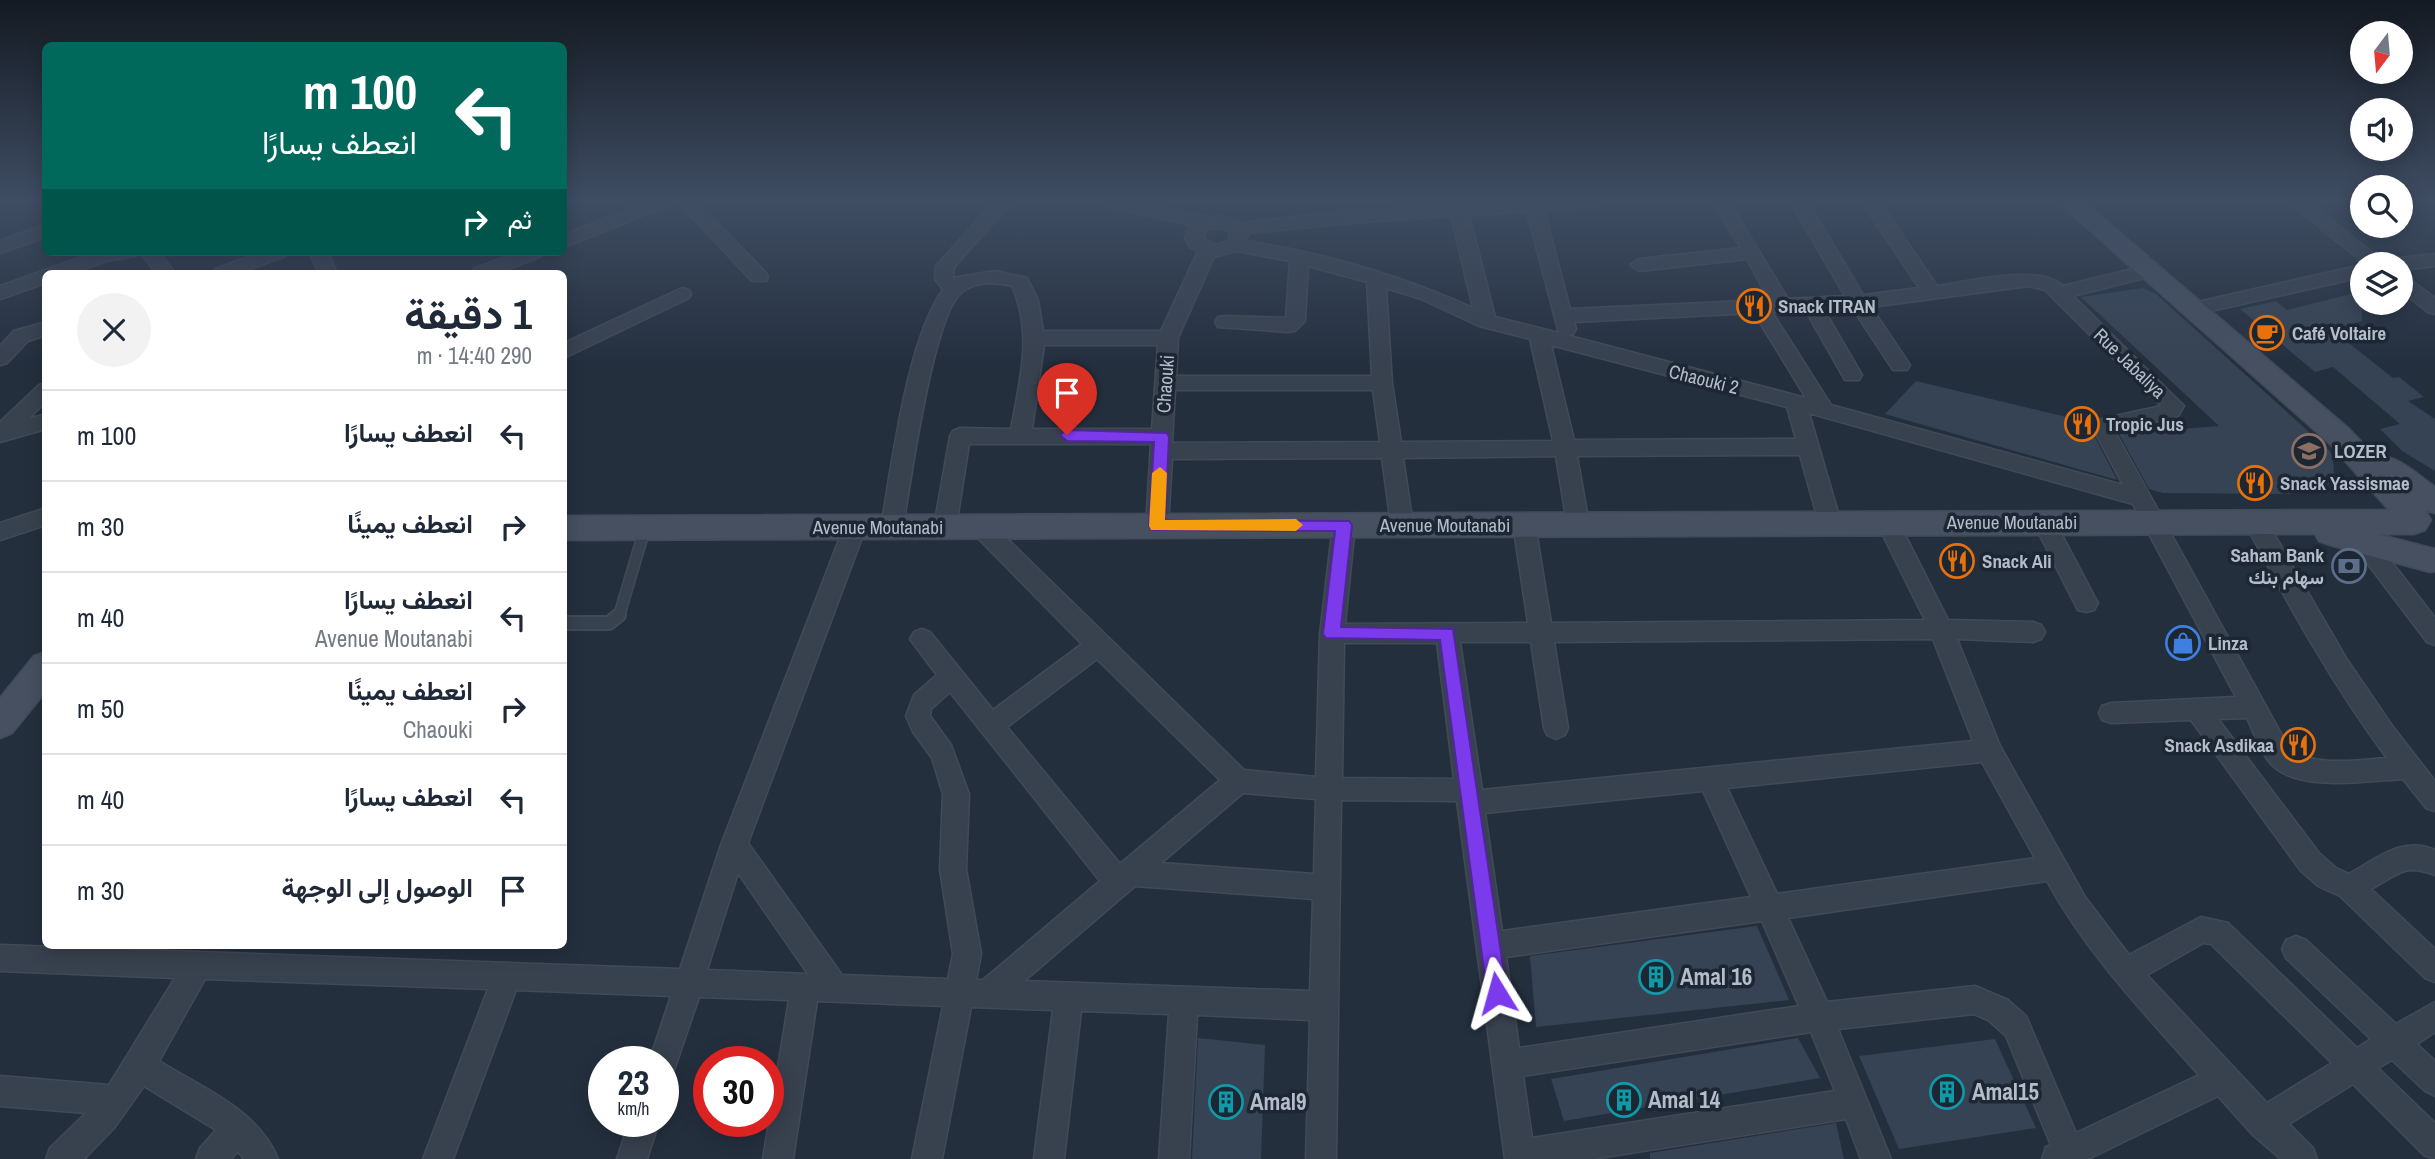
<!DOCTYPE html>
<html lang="ar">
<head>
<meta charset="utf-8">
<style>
	body { margin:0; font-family:"Archivo Narrow",Vazirmatn,sans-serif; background:#f2f2f3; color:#1f2937; direction:rtl; height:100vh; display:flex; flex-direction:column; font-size:26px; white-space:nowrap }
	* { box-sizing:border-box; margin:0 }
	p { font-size:23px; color:#747a83 }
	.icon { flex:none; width:38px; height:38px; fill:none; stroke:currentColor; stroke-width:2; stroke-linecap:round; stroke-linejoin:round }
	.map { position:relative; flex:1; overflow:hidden; direction:ltr }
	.side { position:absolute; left:42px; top:270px; width:525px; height:679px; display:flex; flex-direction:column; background:#fff; border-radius:10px; box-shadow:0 4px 18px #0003; direction:rtl }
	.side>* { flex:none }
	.banner { position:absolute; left:42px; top:42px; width:525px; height:214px; border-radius:10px; box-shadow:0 4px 18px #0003; direction:rtl; background:#00695c; color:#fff; overflow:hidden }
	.needle { width:46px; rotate:196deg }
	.fabs { position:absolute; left:2350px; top:21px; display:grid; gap:14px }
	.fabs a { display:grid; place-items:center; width:63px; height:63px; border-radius:50%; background:#fff; box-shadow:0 4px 18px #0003; font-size:35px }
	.speed { position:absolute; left:588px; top:1046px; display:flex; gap:14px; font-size:35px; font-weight:700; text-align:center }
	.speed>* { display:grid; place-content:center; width:91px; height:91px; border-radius:50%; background:#fff; box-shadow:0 4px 18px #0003; line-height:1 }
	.speed small { font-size:18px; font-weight:400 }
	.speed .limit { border:10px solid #d22; background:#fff; color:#111 }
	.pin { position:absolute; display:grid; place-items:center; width:60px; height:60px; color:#fff; margin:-72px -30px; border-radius:50% 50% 50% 0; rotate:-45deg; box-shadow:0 0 7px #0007 }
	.pin .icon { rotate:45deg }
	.me { position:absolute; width:77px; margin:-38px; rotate:352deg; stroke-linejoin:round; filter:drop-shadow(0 0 5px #0008) }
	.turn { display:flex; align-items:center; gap:24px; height:147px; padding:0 35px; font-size:32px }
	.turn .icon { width:91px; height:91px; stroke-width:2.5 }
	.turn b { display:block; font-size:49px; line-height:60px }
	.then { display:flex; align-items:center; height:66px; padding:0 35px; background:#0003; gap:14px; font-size:26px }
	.round { display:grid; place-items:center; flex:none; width:74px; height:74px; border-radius:37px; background:#f2f2f3 }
	.head { display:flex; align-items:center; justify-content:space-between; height:119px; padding:0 35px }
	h1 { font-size:42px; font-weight:700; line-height:52px }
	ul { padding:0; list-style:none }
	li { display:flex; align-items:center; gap:21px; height:91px; padding:0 35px; border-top:2px solid #e0e1e3 }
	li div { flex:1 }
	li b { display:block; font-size:26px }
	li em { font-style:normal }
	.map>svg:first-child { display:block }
</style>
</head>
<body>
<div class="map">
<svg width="2435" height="1159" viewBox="0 0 2435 1159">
	<rect width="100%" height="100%" fill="#242f3e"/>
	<g fill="#364354">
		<path d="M2143 288 2156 294 2329 450 2333 456 2334 476 2327 486 2312 492 2288 494 2163 493 2149 489 2119 434 2219 426 2081 297Z"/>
		<path d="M2362 291V321L2338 327 2352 338 2345 340 2393 378 2399 377 2424 397 2408 401 2435 419V471L2402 451 2380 429 2400 424 2333 367 2315 372 2240 309 2276 301 2287 310Z"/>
		<path d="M1916 381 2091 423 2093 433 2117 480 1885 414Z"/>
		<path d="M1757 926 1789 1000 1536 1027 1530 956Z"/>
		<path d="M1198 1038 1265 1045 1261 1159H1192Z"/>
		<path d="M1798 1038 1820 1078 1564 1121 1551 1079Z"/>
		<path d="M1995 1039 2036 1128 1899 1149 1859 1056Z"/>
		<path d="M1836 1123 1844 1159H1650V1153Z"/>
	</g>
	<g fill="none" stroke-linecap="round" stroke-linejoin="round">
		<g stroke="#414a57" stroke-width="13">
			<path id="lane-far1" d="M619 616 645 528"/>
		</g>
		<g stroke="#414a57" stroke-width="16">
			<path id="lane" d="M564 623H609L619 615"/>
		</g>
		<g stroke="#414a57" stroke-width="3">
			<g id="street">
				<path d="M647 202H671L668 206 564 247V235Z"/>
				<path d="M678 202H697L766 273 768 277 766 281H752Z"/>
				<path d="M994 202H1012L954 267 953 278 995 271 1027 278 1038 300 1043 331H1161L1198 251 1190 247 1185 238 1190 225 1106 206 1103 202H1135L1207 217 1221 216 1241 223 1338 212 1511 202H1601L1598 206 1592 207 1544 210 1570 309 1769 300 1747 259 1639 271 1630 265 1639 259 1741 248 1711 202H1729L1788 299 1845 296 1790 202H1808L1863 295 1919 288 1862 202H1880L1937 286C1967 282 2040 263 2063 286L2149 265 2156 267 2158 271 2156 275 2073 296 2184 406 2178 416 2115 432 2290 750C2317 767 2357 760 2387 758 2332 684 2287 603 2244 521L2247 515 2255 513 2263 515 2346 658 2393 727 2435 781V811L2426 808 2403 779C2369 781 2300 792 2273 766 2261 755 2254 732 2247 718L2218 719 2319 853 2336 868 2349 874C2378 858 2402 836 2435 850V875C2404 863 2399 874 2371 889L2435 949V982L2425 978 2340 896 2318 886 2301 871 2191 720 2111 723 2102 720 2099 713 2102 706 2111 703 2236 697 2133 504 1809 413 1841 523 1838 529 1830 531 1822 529 1819 523 1800 455 1577 456 1589 524 1586 530 1578 532 1570 530 1567 524 1556 456 1403 458 1413 525 1410 531 1402 533 1394 531 1391 525 1382 458 1172 459 1168 526 1165 532 1157 534 1149 532 1146 526 1151 444H969L956 527 953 533 945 535 937 533 934 527 950 436 953 431 960 428 1011 429C1020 381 1033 333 1012 286 996 282 974 281 961 293 933 316 910 485 903 527L900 533 892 535 884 533 881 527C892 465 907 339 943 290L935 279 936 266ZM1527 212 1559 333 1495 317 1469 215ZM1451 216 1473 308C1402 276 1323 253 1246 241L1249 233 1338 224ZM1211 228H1220L1231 233 1228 241 1216 245 1204 239V232ZM1236 251 1290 261 1286 318 1225 316 1218 317 1215 322 1218 327 1288 332 1295 331 1305 321 1308 266 1367 282 1372 376H1176L1178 338 1214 257ZM2029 286 2045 290 2161 406 2106 418 2099 420 2095 432 2123 485 1831 405 1772 312 1806 311 1845 380H1859L1862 375 1824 310 1853 309 1893 370H1907L1910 365 1871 307ZM1386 288 1421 299 1479 326 1530 339 1553 441 1401 442 1392 383ZM1754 313 1806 398 1566 335 1573 334 1576 329 1574 322ZM1044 345H1158L1152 429H1032ZM1551 345 1787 407 1796 439 1574 440ZM1175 390H1373L1380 442 1172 443Z"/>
				<path d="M2289 202H2309L2386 264H2365Z"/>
				<path d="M46 224V237L0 253V241Z"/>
				<path d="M96 252H138L135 256 106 261 73 273H46V283L0 299V286Z"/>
				<path d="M140 252H159L175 273H156Z"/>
				<path d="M261 252H288L285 256 240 273H213L215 269Z"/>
				<path d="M309 252H327L337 273H319Z"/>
				<path d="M518 252H544L541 256 498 273H472L474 269Z"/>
				<path d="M2435 254V266L2401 270V264H2391L2400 258Z"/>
				<path d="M2362 265V277L2193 315 2186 313 2183 309 2186 305 2193 303Z"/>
				<path d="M2401 276 2408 278 2435 298V314L2428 312 2401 291Z"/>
				<path d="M682 288 689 290 691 294 689 298 564 358V343Z"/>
				<path d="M46 322V335L28 341 7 363 0 365V346L14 331Z"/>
				<path d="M46 383V402L28 419 46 414V429L0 442V422L39 385Z"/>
				<path d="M46 508V525L0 540V523Z"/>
				<path d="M2044 514 2052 516 2094 596 2098 603 2094 610 2086 612 2078 610 2033 522 2036 516Z"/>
				<path d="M1888 515 1896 517 1948 620 2033 622 2041 625 2045 632 2041 639 2033 642 1957 639 2000 746 2085 897 2129 955 2201 917 2228 923 2357 1048 2371 1039 2286 958 2282 949 2286 940 2296 936 2306 940 2396 1024 2435 1002V1032L2417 1044 2435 1061V1096L2425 1091 2392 1060 2378 1068 2435 1123V1159L2424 1155 2353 1084 2289 1124 2313 1148 2317 1159H2281L2252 1134 2218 1096 2088 1159H2042L2046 1147 2051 1145 2006 1036 1988 1020 1974 1014 1838 1029 1891 1159H1861L1846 1119 1592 1159H1505L1457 801 1341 800 1336 1159H1306L1310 1020 1197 1015 1189 1159H1159L1169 1014 1081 1011 1064 1159H1034L1053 1010 971 1007 942 1159H912L943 1006 817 1001 793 1159H763L789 1000 699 997 673 1073 663 1078V1062H649L671 996 516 990 453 1159H423L488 989 205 979 159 1061C202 1088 258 1109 278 1159H244L238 1151 231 1159H196L200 1148 216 1130 144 1086 114 1128 84 1159H46L50 1148 86 1113 0 1106V1076L109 1085 175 978 0 971V945L680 969 721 845 844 527 847 521 855 519 863 521 866 527 748 843 842 975 948 979 953 954 940 869 943 794 932 758 913 732 906 716 914 695 937 675 910 639 914 632 922 629 930 632 993 710 1082 644 973 533 970 527 973 521 981 519 989 521 1244 770 1316 777 1320 634 1333 525 1336 519 1344 517 1352 519 1355 525 1345 624 1528 623 1513 524 1516 518 1524 516 1532 518 1535 524 1551 623 1925 620 1877 523 1880 517ZM1933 639 1973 741 1482 790 1460 642H1531L1544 728 1547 735 1556 739 1565 735 1568 728 1554 642ZM1344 643H1437L1454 779 1342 778ZM1097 659 1220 780 1120 864 1007 727ZM950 692 1100 881 983 980H976L981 954 966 869 969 794 951 745 930 716 931 709ZM1982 762 2035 858 1777 894 1727 788ZM1703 791 1751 897 1502 931 1485 813ZM1243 793 1316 799 1314 874 1161 863ZM738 873 808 974 707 970ZM2047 881C2087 954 2144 1013 2199 1075L2076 1133 2026 1016 2008 1000 1975 986 1827 1002 1788 918ZM1135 886 1313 899 1310 991 1024 981ZM1762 921 1799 1006 1519 1048 1506 957ZM2203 943 2211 944 2332 1063 2267 1103 2147 975ZM1811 1032 1835 1091 1532 1138 1523 1076Z"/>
				<path d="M2363 532 2371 535 2435 618V645L2427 642 2355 547 2352 541 2355 535Z"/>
				<path d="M629 1122H659L647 1159H617Z"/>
			</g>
		</g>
		<g stroke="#414a57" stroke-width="3">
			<g id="secondary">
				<path d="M2058 202H2084L2349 429 2377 458C2395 452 2420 477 2435 487V513L2425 510 2431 520 2425 530 2414 534H2377L2435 549V571L2430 572 2330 545 2319 541 2315 534 564 540V516L2389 510 2329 443Z"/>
				<path d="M46 652V691L12 733 0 738V698L34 656Z"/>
			</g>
		</g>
		<use href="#lane-far1" stroke="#38414e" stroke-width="10"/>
		<use href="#lane" stroke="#38414e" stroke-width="12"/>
		<use href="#street" fill="#38414e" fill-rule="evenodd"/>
		<use href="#secondary" fill="#465061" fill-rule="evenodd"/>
	</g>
	<linearGradient id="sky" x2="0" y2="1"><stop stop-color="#141a22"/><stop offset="0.55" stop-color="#3f4d63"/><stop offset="1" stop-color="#3f4d63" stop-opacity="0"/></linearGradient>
	<rect width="2435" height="364" fill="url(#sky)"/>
	<path fill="#7c3aed" stroke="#51269a" stroke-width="2" d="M1067 430 1167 433 1169 437 1165 520 1349 521 1352 525 1341 627 1453 629 1507 993 1504 1000 1497 1003 1490 1000 1487 993 1440 640 1326 638 1323 634 1335 531 1151 530 1149 526 1154 442 1067 441 1060 435Z"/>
	<path fill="#f59e0b" d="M1160 467 1167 473 1165 520 1296 519 1303 525 1296 531 1151 530 1149 526 1152 473Z"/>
	<defs>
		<g id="restaurant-ring" transform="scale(1.75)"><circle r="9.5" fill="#1d2633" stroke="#e8710a" stroke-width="1.5"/><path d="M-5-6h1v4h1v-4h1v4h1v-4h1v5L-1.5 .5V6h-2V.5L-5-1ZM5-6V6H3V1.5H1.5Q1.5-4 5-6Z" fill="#e8710a"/></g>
		<g id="cafe-ring" transform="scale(1.75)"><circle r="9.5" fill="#1d2633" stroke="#e8710a" stroke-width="1.5"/><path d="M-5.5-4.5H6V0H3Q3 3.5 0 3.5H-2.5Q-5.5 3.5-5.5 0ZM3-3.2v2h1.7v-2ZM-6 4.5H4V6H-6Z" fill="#e8710a"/></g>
		<g id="university-ring" transform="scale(1.75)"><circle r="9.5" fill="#1d2633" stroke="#8d6e63" stroke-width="1.5"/><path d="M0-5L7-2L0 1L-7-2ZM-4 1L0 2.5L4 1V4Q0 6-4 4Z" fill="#8d6e63"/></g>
		<g id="bank-ring" transform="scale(1.75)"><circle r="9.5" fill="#1d2633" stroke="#5c6f8a" stroke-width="1.5"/><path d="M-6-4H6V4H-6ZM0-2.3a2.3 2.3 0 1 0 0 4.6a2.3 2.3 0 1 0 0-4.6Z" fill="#5c6f8a"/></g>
		<g id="shop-ring" transform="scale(1.75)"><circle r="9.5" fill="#1d2633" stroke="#3f7fe0" stroke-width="1.5"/><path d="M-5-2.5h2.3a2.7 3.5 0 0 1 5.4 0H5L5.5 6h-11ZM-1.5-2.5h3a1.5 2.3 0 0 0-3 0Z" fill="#3f7fe0"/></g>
		<g id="building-ring" transform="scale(1.75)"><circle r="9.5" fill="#1d2633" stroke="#0f9aa8" stroke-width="1.5"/><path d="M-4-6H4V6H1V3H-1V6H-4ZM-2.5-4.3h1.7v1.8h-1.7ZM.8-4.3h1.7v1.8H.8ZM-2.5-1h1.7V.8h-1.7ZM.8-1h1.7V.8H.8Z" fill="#0f9aa8"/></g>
	</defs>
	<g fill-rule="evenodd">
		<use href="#restaurant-ring" x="1754" y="306"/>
		<use href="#cafe-ring" x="2267" y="333"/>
		<use href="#restaurant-ring" x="2082" y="424"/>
		<use href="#university-ring" x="2309" y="451"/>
		<use href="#restaurant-ring" x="2255" y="483"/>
		<use href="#restaurant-ring" x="1957" y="561"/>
		<use href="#bank-ring" x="2349" y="566"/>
		<use href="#shop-ring" x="2183" y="643"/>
		<use href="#restaurant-ring" x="2298" y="745"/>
		<use href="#building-ring" x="1656" y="977"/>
		<use href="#building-ring" x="1947" y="1092"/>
		<use href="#building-ring" x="1624" y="1100"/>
		<use href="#building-ring" x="1226" y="1102"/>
	</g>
	<g text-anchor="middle" stroke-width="7" stroke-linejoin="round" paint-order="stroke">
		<g font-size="19" font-weight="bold" fill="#b4bcc9" stroke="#1d2633" text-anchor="start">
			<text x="1778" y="313">Snack ITRAN</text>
			<text x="2292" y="340">Café Voltaire</text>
			<text x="2106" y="431">Tropic Jus</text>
			<text x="2334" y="458">LOZER</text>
			<text x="2280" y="490">Snack Yassismae</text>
			<text x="2324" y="562" text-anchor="end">Saham Bank<tspan x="2324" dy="22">سهام بنك</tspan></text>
			<text x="1982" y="568">Snack Ali</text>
			<text x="2208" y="650">Linza</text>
			<text x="2274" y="752" text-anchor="end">Snack Asdikaa</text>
		</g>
		<g font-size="19" fill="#b4bcc9" stroke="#1d2633">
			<text transform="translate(2130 363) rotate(44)" y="7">Rue Jabaliya</text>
			<text transform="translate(1704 379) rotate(14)" y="7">Chaouki 2</text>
			<text transform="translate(1165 384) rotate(-86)" y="7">Chaouki</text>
			<text x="2012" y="529">Avenue Moutanabi</text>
			<text x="1445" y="532">Avenue Moutanabi</text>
			<text x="878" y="534">Avenue Moutanabi</text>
		</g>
		<g font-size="23" font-weight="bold" fill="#b4bcc9" stroke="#1d2633" text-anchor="start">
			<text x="1680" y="985">Amal 16</text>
			<text x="1972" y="1100">Amal15</text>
			<text x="1648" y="1108">Amal 14</text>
			<text x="1250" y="1110">Amal9</text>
		</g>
	</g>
</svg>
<div class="fabs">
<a><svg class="needle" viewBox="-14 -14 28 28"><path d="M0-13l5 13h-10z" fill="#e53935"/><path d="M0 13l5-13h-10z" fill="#747a83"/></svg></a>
<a><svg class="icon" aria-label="sound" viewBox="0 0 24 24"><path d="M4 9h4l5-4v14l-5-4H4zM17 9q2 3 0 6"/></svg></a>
<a><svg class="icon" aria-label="search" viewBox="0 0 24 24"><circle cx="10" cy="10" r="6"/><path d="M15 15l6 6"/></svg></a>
<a><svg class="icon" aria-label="layers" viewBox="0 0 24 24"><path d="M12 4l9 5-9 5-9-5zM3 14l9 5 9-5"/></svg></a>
</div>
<div class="speed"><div>23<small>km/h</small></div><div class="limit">30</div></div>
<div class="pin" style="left:1067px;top:435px;background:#d93025"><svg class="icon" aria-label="arrive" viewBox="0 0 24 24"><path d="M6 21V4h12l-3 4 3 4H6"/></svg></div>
<svg class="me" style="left:1497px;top:993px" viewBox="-20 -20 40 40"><path d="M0-17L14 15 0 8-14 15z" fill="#7c3aed" stroke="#fff" stroke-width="4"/></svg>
<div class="banner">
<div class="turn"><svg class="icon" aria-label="left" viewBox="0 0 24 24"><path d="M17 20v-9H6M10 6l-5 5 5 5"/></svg><div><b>100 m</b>انعطف يسارًا</div></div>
<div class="then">ثم<svg class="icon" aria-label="right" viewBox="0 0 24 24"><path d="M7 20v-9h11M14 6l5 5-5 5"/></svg></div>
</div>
<section class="side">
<div class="head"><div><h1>1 دقيقة</h1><p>290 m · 14:40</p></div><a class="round"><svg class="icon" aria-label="close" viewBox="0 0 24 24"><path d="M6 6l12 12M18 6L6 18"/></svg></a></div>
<ul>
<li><svg class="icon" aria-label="left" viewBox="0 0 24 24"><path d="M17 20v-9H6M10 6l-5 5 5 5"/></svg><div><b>انعطف يسارًا</b></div><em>100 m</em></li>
<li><svg class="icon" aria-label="right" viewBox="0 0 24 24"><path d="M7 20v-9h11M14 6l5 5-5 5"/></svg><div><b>انعطف يمينًا</b></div><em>30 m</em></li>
<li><svg class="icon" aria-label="left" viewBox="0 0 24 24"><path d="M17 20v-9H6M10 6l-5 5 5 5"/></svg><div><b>انعطف يسارًا</b><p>Avenue Moutanabi</p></div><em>40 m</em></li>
<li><svg class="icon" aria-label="right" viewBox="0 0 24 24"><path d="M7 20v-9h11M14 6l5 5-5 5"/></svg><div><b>انعطف يمينًا</b><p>Chaouki</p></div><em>50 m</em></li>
<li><svg class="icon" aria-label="left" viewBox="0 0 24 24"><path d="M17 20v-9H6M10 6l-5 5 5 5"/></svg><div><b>انعطف يسارًا</b></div><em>40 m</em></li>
<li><svg class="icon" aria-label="arrive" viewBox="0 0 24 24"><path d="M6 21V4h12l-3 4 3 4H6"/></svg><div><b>الوصول إلى الوجهة</b></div><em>30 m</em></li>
</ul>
</section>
</div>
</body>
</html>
